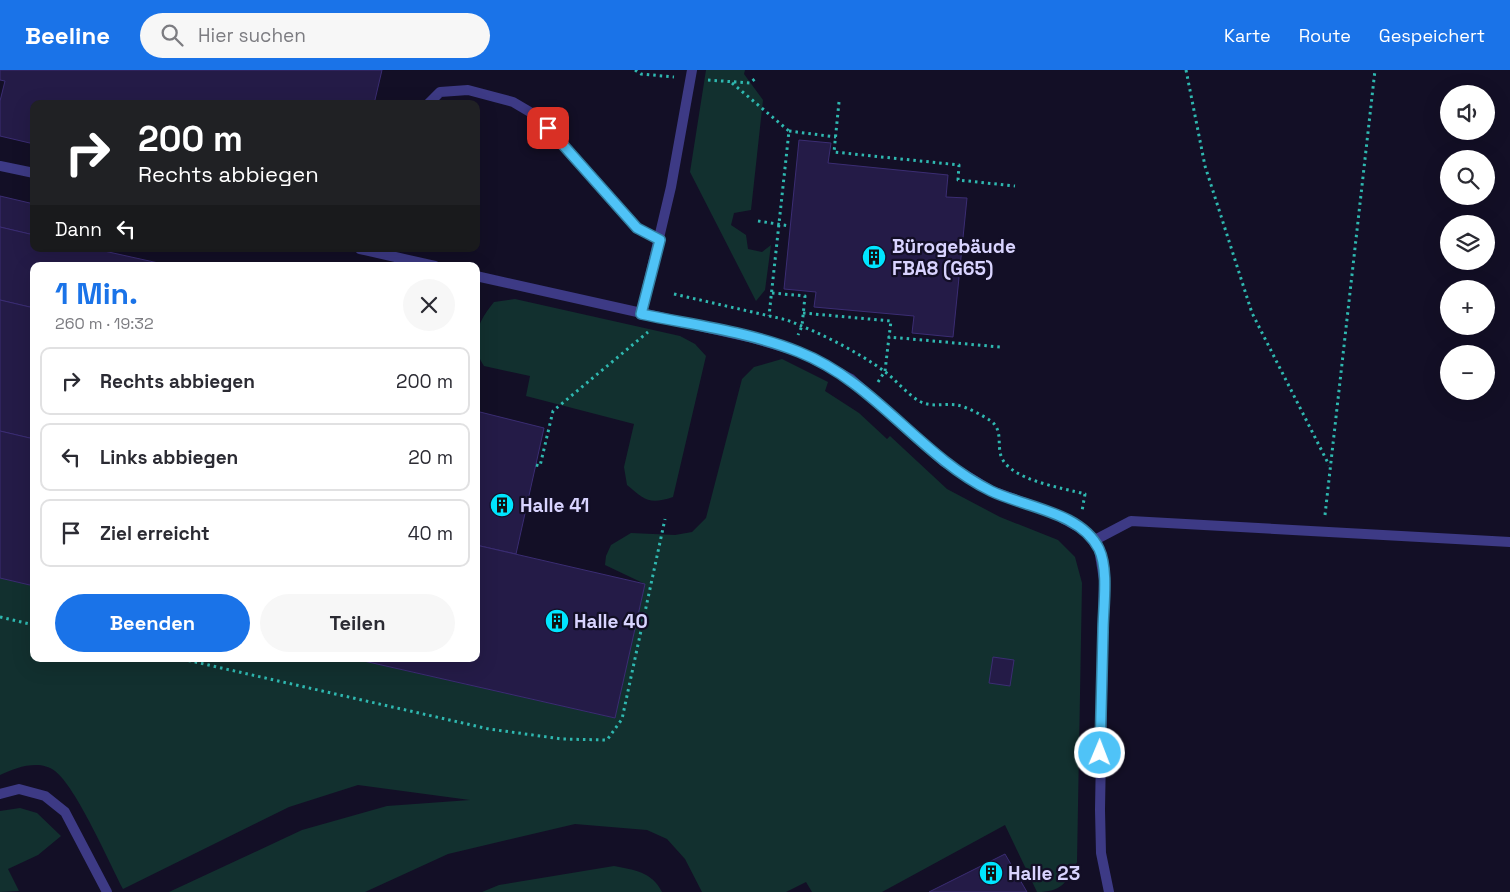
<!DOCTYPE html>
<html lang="de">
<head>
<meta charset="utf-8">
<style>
	body { margin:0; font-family:"Space Grotesk",sans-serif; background:#f7f7f7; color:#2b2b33; height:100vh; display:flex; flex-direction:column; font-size:19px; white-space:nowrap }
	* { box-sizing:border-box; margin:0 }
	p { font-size:16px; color:#7c7c81 }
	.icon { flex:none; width:28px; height:28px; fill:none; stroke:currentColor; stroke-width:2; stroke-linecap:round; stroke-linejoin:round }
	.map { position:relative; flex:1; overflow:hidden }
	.drawer { position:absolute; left:30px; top:192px; width:450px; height:400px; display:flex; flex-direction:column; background:#fff; border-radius:10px; box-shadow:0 5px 20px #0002 }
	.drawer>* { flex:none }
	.top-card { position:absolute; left:30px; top:30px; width:450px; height:152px; border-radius:10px; box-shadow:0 5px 20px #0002; background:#202124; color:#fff; overflow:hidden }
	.fabs { position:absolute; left:1440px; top:15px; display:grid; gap:10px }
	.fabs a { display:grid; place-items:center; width:55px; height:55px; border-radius:50%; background:#fff; box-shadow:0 5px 20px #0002; font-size:25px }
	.pin { position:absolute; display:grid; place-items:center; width:42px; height:42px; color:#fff; margin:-21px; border-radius:10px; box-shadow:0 2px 8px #0006 }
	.me { position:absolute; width:55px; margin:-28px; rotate:1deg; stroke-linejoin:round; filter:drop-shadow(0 0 4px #0008) }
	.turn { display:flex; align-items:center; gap:18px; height:105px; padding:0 25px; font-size:22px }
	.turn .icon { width:65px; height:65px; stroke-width:2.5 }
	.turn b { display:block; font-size:35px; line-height:42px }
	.then { display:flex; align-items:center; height:48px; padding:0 25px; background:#0003; gap:10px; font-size:19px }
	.round { display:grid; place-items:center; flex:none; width:52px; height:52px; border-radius:26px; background:#f7f7f7 }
	.headline { display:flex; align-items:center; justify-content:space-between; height:85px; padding:0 25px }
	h1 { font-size:30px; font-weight:800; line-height:38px; color:#1a73e8 }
	.primary-button { display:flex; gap:10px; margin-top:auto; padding:10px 25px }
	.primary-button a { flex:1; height:58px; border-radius:30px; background:#1a73e8; color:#fff; font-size:20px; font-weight:800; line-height:58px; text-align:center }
	.primary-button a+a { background:#f7f7f7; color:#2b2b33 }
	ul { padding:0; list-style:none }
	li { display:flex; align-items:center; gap:15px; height:68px; margin:0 10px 8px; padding:0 15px; border:2px solid #e1e1e2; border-radius:10px }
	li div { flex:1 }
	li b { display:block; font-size:19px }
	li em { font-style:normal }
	header { display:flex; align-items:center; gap:30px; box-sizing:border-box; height:70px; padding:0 25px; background:#1a73e8; color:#fff }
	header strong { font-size:24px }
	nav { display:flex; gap:28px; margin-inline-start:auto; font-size:18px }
	.search { width:350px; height:45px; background:#f7f7f7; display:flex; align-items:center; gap:12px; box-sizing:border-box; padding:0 18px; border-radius:28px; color:#7c7c81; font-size:19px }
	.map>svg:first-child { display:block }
</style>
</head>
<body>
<header>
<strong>Beeline</strong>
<div class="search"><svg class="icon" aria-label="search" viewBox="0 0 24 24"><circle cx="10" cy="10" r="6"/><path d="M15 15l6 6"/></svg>Hier suchen</div>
<nav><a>Karte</a><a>Route</a><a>Gespeichert</a></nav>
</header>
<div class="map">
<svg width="1510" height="822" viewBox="0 0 1510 822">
	<rect width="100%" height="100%" fill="#130f26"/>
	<g fill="#12302f">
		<path d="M706 0H745L744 4 763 30 751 140 734 143 731 155 746 165 748 179 762 182 771 175 765 220 756 231 690 102Z"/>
		<path d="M515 229 680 266 695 274 706 286 673 427C649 435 645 430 627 415L624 397 634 354 526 326 530 306 484 296C468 273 478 251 494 232Z"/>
		<path d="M782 289 828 312 825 321 859 343 887 369 890 366 947 419 1000 447 1058 470 1075 487 1082 513 1077 792C1066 813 1062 822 1037 822L1005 755 882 822H812L806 812 786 822H702L685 789 667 769 647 760 575 754 448 784 365 822H169L302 760 387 736 470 730 358 715 289 737 123 819C109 792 76 717 55 701 40 689 16 697 0 705V508L34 516V589H355L615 648 645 514 605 495 606 486 611 475 631 463 675 465 692 462 706 448 742 309 754 297Z"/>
		<path d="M20 738 37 743 61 766 38 785 8 799 19 821 0 822V741Z"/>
		<path d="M614 796C635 800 652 802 662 822H482L499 815Z"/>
	</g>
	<g fill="#241b47" stroke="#3b2d73">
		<path d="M0 0H382L374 34H34V74L0 66V31L5 11 0 10Z"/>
		<path d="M799 70 831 73 828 93 948 105 946 127 967 128 953 267 912 263 914 246 814 237 816 222 784 219Z"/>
		<path d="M0 126 34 134V165L0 157Z"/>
		<path d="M0 157 34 165V179H95L172 196H34V238L0 230Z"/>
		<path d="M0 230 34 238V369L0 361Z"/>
		<path d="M476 341 544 358 516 484 476 475Z"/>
		<path d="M0 361 34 369V516L0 508Z"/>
		<path d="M476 475 645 514 615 648 355 589H476Z"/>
		<path d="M993 587 1014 590 1010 616 989 613Z"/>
		<path d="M1005 784 1027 822H929Z"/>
	</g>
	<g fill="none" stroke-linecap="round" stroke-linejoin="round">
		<g stroke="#2fb8b0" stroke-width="3" stroke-dasharray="2.5 4" stroke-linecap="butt">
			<path d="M635 0 641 4 674 7"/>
			<path d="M1186 0 1205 96 1252 243 1329 395"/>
			<path d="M708 10 750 13 757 7"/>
			<path d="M732 13 789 61 769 246"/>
			<path d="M839 32 834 82 959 95 958 110 1015 116"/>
			<path d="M789 61 836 67"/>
			<path d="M758 151 790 156"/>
			<path d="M772 223 805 226 802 256 798 265"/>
			<path d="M674 224 787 250C820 263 855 280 884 301 896 310 906 323 919 331 932 338 944 333 957 335 967 337 982 345 991 351 1003 360 997 374 1001 386 1009 410 1063 418 1085 424L1082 441"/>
			<path d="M803 243 891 251 889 267"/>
			<path d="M878 312 885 301 889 267 1000 277"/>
			<path d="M536 395 540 396 553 341 648 262"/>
			<path d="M1325 445 1375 0"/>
			<path d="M0 547 34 555"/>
			<path d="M182 589 489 659 562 669 607 670 622 649 665 449"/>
		</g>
		<g stroke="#3d3a85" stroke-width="10">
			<path d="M428 34 440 22 468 20 513 32 530 42 548 58 637 158 659 170"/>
			<path d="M0 96 34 103"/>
			<path d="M360 179 435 196"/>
			<path d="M476 206 749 267 800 282 851 309 944 392 992 421 1053 443 1085 461 1099 479 1104 510 1100 740 1101 783 1109 822"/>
			<path d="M641 244 671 117 692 0"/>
			<path d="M1093 471 1131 451 1510 472"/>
			<path d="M0 724 19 719 45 726 65 742 107 822"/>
		</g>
	</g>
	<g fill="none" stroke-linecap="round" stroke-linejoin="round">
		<g stroke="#337fa1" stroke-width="12">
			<path id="route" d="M548 58 637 158 660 170 641 244C693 255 750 262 799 282 875 312 919 385 991 421 1024 437 1081 442 1099 479 1109 500 1103 538 1103 562 1102 602 1101 642 1100 683"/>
		</g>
		<use href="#route" stroke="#4fc3f7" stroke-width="9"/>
	</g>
	<defs>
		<g id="building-disc" transform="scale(1.25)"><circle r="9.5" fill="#00e5ff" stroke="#130f26"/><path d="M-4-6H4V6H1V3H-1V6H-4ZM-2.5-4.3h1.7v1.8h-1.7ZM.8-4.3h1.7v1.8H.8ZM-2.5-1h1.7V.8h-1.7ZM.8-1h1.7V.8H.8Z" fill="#111"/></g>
	</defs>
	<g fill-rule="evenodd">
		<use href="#building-disc" x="874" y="187"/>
		<use href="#building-disc" x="502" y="435"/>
		<use href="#building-disc" x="557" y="551"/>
		<use href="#building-disc" x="991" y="803"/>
	</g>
	<g text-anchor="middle" stroke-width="4.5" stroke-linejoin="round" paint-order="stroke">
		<g font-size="19" font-weight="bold" fill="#d9d4ff" stroke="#130f26" text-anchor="start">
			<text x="892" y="183">Bürogebäude<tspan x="892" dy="22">FBA8 (G65)</tspan></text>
			<text x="520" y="442">Halle 41</text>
			<text x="574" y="558">Halle 40</text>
			<text x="1008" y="810">Halle 23</text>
		</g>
	</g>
</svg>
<div class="fabs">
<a><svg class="icon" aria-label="sound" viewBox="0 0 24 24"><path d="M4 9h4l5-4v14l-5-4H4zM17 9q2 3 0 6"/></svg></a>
<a><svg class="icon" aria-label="search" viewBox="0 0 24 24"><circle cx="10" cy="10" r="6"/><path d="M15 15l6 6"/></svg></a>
<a><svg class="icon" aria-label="layers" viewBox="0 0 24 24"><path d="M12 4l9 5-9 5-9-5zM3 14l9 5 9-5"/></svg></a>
<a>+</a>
<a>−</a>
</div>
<div class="pin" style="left:548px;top:58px;background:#d93025"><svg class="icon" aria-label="arrive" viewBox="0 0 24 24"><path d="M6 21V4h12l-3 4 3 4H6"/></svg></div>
<svg class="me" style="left:1100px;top:683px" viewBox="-20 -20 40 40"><circle r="17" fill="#4fc3f7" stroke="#fff" stroke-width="3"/><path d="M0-11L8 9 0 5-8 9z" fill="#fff"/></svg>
<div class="top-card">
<div class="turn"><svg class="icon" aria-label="right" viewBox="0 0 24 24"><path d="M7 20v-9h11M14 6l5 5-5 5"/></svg><div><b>200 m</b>Rechts abbiegen</div></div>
<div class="then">Dann<svg class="icon" aria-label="left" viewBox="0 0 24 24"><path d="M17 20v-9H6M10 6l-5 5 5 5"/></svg></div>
</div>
<section class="drawer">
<div class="headline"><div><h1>1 Min.</h1><p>260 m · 19:32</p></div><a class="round"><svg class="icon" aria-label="close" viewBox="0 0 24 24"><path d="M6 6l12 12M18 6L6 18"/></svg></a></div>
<ul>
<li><svg class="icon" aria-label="right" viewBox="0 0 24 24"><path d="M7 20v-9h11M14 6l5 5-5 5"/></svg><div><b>Rechts abbiegen</b></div><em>200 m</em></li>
<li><svg class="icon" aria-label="left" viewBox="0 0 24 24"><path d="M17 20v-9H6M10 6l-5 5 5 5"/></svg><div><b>Links abbiegen</b></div><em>20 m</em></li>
<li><svg class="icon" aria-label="arrive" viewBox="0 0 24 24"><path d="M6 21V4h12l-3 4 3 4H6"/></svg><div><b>Ziel erreicht</b></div><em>40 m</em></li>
</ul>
<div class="primary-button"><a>Beenden</a><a>Teilen</a></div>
</section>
</div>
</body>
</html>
